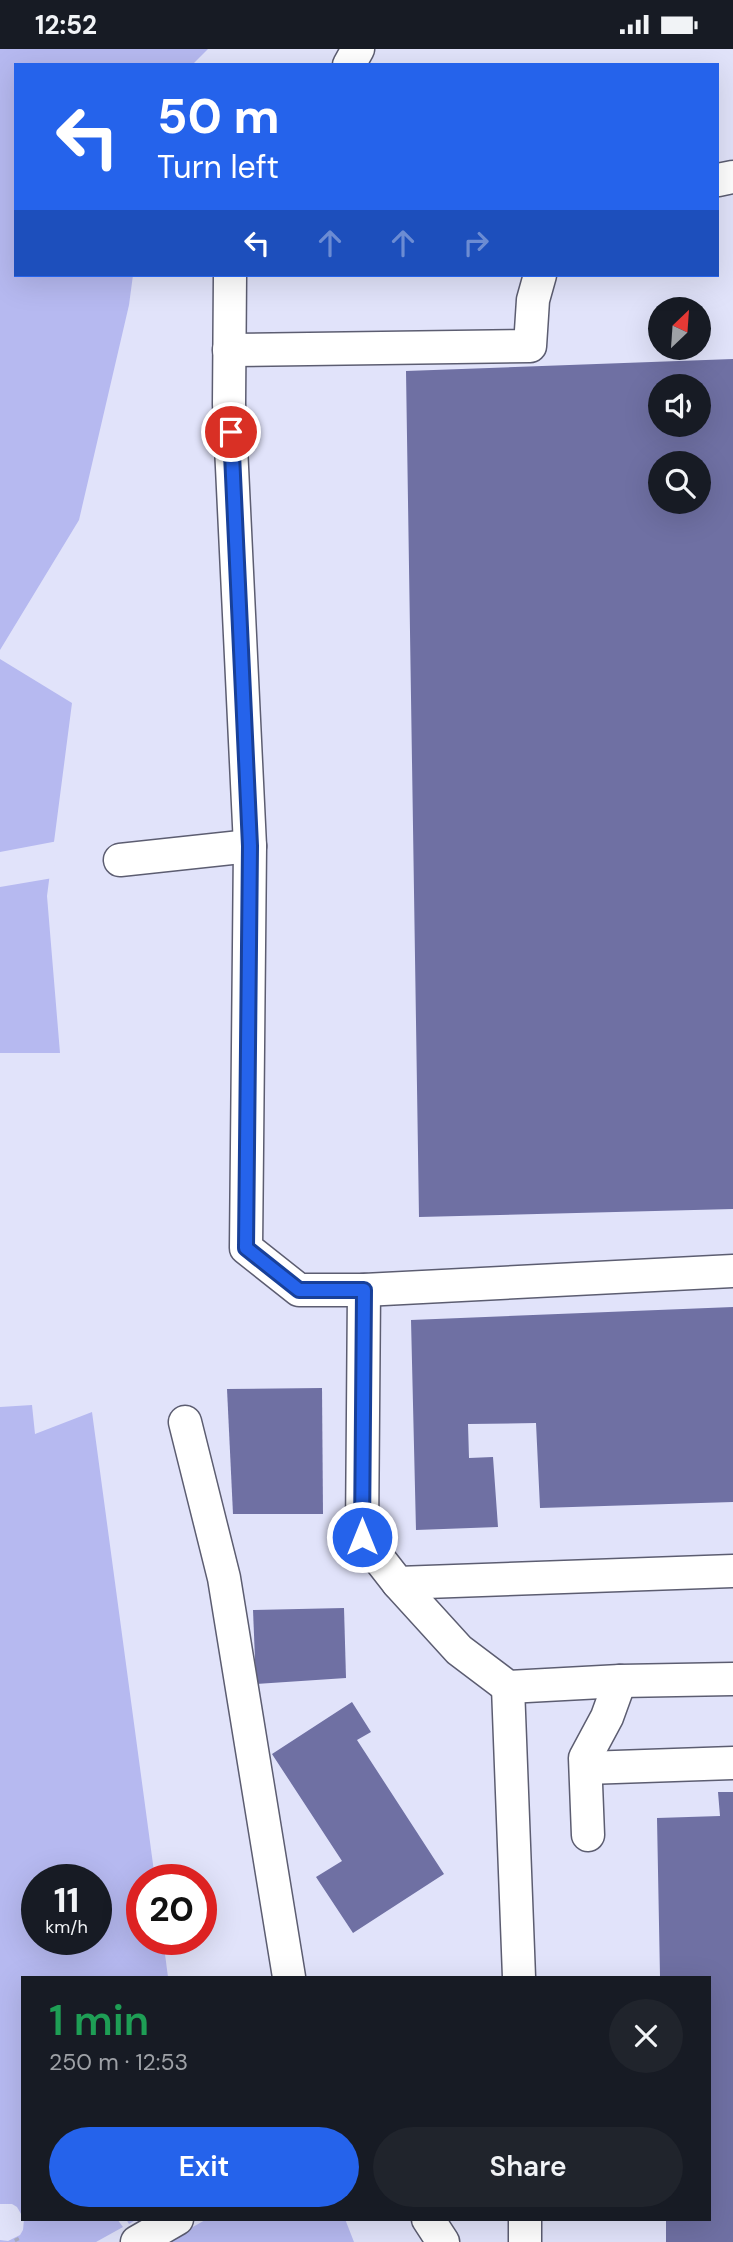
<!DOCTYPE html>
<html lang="en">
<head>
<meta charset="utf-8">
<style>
	body { margin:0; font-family:"DM Sans",sans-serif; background:#20242c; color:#f1f3f6; height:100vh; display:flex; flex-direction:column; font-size:26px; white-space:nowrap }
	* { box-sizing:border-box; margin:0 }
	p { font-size:23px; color:#9ea1a6 }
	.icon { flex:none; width:38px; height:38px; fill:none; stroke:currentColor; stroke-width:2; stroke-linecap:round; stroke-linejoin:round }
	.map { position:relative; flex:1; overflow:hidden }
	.panel { position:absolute; left:21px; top:1927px; width:690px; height:245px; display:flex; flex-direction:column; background:#171b24; border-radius:0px; box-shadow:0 7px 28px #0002 }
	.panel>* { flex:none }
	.hud { position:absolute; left:14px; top:14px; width:705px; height:214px; border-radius:0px; box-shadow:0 7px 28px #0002; background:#2563eb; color:#fff; overflow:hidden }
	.needle { width:46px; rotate:25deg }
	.controls { position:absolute; left:648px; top:248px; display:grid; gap:14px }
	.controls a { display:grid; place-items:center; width:63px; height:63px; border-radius:50%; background:#171b24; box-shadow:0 7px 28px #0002; font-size:35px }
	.speed { position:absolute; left:21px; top:1815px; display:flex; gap:14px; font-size:35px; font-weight:700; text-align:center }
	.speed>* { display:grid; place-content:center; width:91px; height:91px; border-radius:50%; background:#171b24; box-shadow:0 7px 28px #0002; line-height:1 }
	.speed small { font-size:18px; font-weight:400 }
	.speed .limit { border:10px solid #d22; background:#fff; color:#111 }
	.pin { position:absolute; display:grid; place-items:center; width:60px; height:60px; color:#fff; margin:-30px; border:4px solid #fff; border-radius:50%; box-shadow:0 2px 7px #0007 }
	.me { position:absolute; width:77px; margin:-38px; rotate:0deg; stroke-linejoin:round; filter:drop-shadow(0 0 5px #0008) }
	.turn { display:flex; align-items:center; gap:24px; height:147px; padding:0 28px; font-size:32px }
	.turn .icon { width:91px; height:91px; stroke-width:2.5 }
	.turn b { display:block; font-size:49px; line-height:60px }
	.lanes { display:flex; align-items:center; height:66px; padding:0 28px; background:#0003; justify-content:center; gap:35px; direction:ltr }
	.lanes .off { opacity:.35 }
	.round { display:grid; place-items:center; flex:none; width:74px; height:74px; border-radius:37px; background:#20242c }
	.head { display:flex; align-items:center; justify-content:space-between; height:119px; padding:0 28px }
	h1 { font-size:42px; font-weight:600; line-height:52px; color:#1e9e55 }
	.button { display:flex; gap:14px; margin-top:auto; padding:14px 28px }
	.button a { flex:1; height:80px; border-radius:42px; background:#2563eb; color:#fff; font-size:28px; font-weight:600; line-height:80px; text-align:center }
	.button a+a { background:#20242c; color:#f1f3f6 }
	.status { display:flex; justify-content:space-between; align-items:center; height:49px; padding:0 35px; background:#171b24; direction:ltr }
	.status svg { height:19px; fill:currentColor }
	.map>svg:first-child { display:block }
</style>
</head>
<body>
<div class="status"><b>12:52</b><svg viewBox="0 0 49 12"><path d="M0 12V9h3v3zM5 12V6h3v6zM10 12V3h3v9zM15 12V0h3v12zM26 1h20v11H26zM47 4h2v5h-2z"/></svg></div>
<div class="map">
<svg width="733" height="2193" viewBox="0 0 733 2193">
	<rect width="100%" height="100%" fill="#e1e3fa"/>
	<g fill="#b6b9f0" fill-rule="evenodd">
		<path d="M0 0H208L192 16H16V226H133L129 256 79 471 0 601Z"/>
		<path d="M0 610 72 654 47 847 60 1004H0Z"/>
		<path d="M32 1356 35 1385 92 1363 155 1830H142V1890H163L168 1928H23V2170H345L354 2193H0V1358ZM37 1830H96V1890H37Z"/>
	</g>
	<g fill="#e1e3fa">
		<path d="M58 792 53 829 0 838V803Z"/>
		<path d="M0 2155H12L17 2158 24 2170 23 2181 20 2186 8 2192 0 2191Z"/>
		<path d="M117 2170H126L129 2175 137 2170H207L166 2193H96L123 2178Z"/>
	</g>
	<g fill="#6f70a3" fill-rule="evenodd">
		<path d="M733 310V1160L419 1168 406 322ZM660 338H698V376H660ZM660 415H698V453H660Z"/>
		<path d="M733 1258V1453L540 1459 536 1374 468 1375 469 1409 493 1408 498 1478 416 1481 411 1271Z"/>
		<path d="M322 1339 323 1465H233L227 1340Z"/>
		<path d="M344 1559 346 1629 256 1635 253 1561Z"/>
		<path d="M352 1653 371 1683 357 1691 444 1825 353 1884 316 1828 342 1812 272 1705Z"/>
		<path d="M718 1743H733V2193H666V2170H709V1928H660L657 1769 720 1767Z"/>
	</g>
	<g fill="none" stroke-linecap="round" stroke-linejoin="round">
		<g stroke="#5c5d71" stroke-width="35">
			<g id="minor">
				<path d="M349 16 358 0"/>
				<path d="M718 131 733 128"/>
				<path d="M230 226 229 355 250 797 246 1199 299 1241H364L733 1222"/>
				<path d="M229 301 530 297 533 251 540 226"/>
				<path d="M120 811 250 797"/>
				<path d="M364 1241 362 1488 398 1534 733 1522"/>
				<path d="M185 1373 224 1529 289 1928"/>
				<path d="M398 1534 459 1601 508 1638 620 1632 733 1630"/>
				<path d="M508 1638 519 1928"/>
				<path d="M586 1719 733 1714"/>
				<path d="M588 1786 585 1709 607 1668 620 1632"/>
				<path d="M428 2170 443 2193"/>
				<path d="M137 2193 177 2170"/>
				<path d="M525 2193V2170"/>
			</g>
		</g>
		<path stroke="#a9abbe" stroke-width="4.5" stroke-dasharray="3.5 5" stroke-linecap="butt" d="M16 2189 18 2193"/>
		<use href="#minor" stroke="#fff" stroke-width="32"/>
	</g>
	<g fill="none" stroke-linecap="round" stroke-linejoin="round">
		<g stroke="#184099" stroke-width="18">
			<path id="route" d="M231 383 250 797 246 1199 299 1241H364L362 1488"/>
		</g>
		<use href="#route" stroke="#2563eb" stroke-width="12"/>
	</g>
</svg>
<div class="controls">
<a><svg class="needle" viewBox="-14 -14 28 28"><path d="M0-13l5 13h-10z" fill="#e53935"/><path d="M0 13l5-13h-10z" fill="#9ea1a6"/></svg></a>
<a><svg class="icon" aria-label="sound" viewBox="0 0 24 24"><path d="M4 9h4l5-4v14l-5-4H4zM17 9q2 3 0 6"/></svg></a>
<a><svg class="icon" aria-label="search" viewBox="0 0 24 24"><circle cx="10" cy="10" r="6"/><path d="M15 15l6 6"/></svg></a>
</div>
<div class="speed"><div>11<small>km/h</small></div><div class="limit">20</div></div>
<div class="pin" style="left:231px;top:383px;background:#d93025"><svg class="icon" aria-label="arrive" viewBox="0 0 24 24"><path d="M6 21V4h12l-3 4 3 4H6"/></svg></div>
<svg class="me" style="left:362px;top:1488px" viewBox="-20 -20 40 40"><circle r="17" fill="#2563eb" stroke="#fff" stroke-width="3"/><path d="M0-11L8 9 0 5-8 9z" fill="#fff"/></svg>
<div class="hud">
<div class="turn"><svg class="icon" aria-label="left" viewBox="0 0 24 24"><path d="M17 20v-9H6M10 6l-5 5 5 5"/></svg><div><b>50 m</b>Turn left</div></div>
<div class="lanes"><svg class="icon" aria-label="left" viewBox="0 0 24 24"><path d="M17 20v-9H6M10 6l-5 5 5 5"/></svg><svg class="icon off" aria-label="ahead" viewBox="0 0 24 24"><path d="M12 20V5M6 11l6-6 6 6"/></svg><svg class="icon off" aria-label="ahead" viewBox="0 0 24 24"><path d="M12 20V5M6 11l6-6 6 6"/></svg><svg class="icon off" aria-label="right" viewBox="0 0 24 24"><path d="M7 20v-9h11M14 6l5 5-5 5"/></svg></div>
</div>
<section class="panel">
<div class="head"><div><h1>1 min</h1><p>250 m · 12:53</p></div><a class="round"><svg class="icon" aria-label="close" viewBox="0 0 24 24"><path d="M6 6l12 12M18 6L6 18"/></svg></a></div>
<div class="button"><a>Exit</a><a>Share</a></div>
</section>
</div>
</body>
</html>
